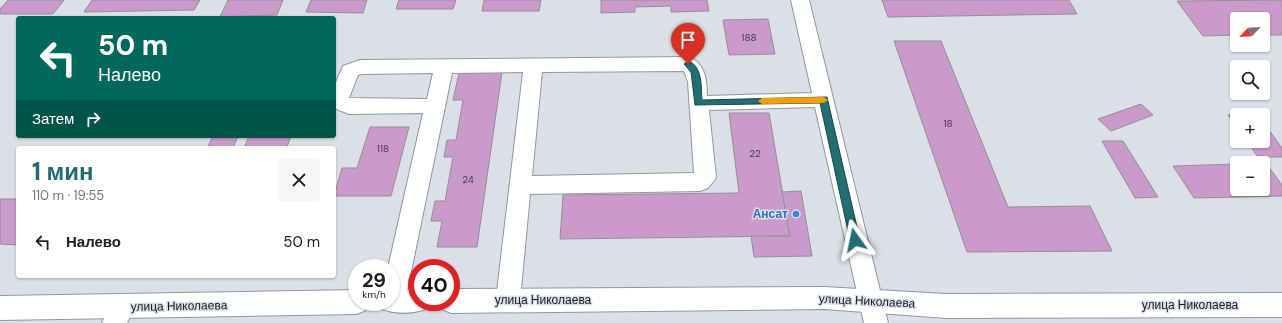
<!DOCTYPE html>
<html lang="ru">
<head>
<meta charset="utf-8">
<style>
	body { margin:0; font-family:"DM Sans",sans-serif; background:#f6f6f6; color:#202124; height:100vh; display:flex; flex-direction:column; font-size:15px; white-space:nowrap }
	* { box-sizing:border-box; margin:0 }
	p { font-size:13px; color:#757577 }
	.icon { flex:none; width:22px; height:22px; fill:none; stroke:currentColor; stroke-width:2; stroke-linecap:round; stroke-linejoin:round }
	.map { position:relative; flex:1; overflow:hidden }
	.sheet { position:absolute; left:16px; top:146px; width:320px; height:132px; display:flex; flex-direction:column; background:#fff; border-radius:4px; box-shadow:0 1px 3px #0004 }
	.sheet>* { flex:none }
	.guide { position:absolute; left:16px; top:16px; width:320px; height:122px; border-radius:4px; box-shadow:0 1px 3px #0004; background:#00695c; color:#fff; overflow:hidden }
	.needle { width:26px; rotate:245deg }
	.buttons { position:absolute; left:1230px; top:12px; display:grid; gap:8px }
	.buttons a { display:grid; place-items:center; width:40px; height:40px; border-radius:4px; background:#fff; box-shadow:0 1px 3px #0004; font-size:20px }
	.speed { position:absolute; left:348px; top:259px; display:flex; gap:8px; font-size:20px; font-weight:700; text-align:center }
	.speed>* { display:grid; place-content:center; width:52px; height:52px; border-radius:50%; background:#fff; box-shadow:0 1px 3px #0004; line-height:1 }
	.speed small { font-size:10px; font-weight:400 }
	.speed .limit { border:6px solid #d22; background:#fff; color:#111 }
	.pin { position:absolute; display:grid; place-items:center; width:34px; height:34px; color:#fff; margin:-41px -17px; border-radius:50% 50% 50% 0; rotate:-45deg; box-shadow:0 0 4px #0007 }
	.pin .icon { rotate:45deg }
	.me { position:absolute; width:44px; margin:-22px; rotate:348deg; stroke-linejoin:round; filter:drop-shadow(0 0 3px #0008) }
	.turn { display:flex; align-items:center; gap:14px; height:84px; padding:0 16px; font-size:18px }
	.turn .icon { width:52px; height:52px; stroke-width:2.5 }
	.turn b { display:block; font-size:28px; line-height:34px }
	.then { display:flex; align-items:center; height:38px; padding:0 16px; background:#0003; gap:8px; font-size:15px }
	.round { display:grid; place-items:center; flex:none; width:42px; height:42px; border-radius:4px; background:#f6f6f6 }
	.summary { display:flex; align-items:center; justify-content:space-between; height:68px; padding:0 16px }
	h1 { font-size:24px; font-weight:800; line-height:30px; color:#226e72 }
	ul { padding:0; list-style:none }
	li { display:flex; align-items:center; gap:12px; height:56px; padding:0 16px }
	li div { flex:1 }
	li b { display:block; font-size:15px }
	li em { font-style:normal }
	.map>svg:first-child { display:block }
</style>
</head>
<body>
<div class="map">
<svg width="1282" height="323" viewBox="0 0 1282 323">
	<rect width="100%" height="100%" fill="#dbdfe8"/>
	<g fill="#ca9aca" stroke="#958e94">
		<path d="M8 0H64L53 14H0V9Z"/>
		<path d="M92 0H200L194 10 84 12Z"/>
		<path d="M228 0H283L277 15 220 17Z"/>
		<path d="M311 0H367L363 13 306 12Z"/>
		<path d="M399 0H456L453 9H396Z"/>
		<path d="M484 0H541L539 11H482Z"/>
		<path d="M601 0H707L709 11 671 12V6L635 7V12L601 13Z"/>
		<path d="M882 0H1069L1077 14 888 17Z"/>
		<path d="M1282 0V35H1263V19H1237V35L1203 36 1177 1Z"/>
		<path d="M768 19 775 54 729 55 723 20Z"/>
		<path d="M894 41H941L1008 207 1090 206 1112 251 967 252Z"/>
		<path d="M502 72 477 247H437L442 221H431L435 201H445L453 157H444L447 140H456L463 100H453L459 73Z"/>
		<path d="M1141 104 1153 115 1111 131 1098 119Z"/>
		<path d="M729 113H769L790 236 560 239 563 195 739 193Z"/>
		<path d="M1257 114 1237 115V127L1228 115Z"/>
		<path d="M1263 122 1282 148V157H1258L1247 141H1263Z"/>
		<path d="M370 127H409L391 196H334L342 168H357Z"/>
		<path d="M213 136H238L233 148H207Z"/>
		<path d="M249 136H291L287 147 244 148Z"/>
		<path d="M1102 141H1123L1158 197 1135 198Z"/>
		<path d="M1263 163H1266L1282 185V196L1194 198 1173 166 1237 164V189H1263Z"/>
		<path d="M801 191 812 256 754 257 751 236H790L782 192Z"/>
		<path d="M0 199H18V245L0 244Z"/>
	</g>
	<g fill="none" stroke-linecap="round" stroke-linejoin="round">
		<g stroke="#93969f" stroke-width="2">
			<g id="minor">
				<path d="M791 0H809L888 323H864L815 107 709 110 716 178 708 188 700 191 530 194 520 300 517 308 508 311 499 308 496 300 523 72 452 73 405 301 402 309 393 312 384 309 381 302H391V268H388L423 113 349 114 334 108V87L343 66 360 60 688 57C705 62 707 80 707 96L812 93ZM684 71 688 82 694 173 532 176 542 72ZM433 73 427 99 349 98 358 75 362 74Z"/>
				<path d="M122 296 131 299 134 307 127 323H102L113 299Z"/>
			</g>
		</g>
		<g stroke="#93969f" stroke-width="2">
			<g id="major">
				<path d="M824 287 946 294 1282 293V317L946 318 824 309 451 313 442 309 439 302H451V289Z"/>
				<path d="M391 289H417V302H429L426 309C412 314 396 314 382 309L379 302H391Z"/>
				<path d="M357 290V302H370L366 310 357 314 0 320V296Z"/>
			</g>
		</g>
		<use href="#minor" fill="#fff" fill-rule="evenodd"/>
		<use href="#major" fill="#fff" fill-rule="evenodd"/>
	</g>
	<path fill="#226e72" stroke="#16484a" d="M688 61C703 66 701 87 702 100L827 97 860 240 859 243H852L850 240 820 103 695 105 691 72 684 64Z"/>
	<path fill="#f59e0b" d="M824 97 828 100 824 103 762 104 758 101 762 98Z"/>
	<circle fill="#3f7fe0" stroke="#dbdfe8" stroke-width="1.5" cx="796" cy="214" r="4"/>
	<g text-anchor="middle" stroke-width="3" stroke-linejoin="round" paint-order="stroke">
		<g font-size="10" fill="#463c4a">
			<text x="749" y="41">188</text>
			<text x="948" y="127">18</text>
			<text x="383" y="152">118</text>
			<text x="755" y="157">22</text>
			<text x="468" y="183">24</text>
		</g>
		<g font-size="12" font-weight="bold" fill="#366cbe" stroke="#dbdfe8" text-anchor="end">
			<text x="788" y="218">Ансат</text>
		</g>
		<g font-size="12" fill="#1a1c1f" stroke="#dbdfe8">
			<text x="543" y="304">улица Николаева</text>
			<text transform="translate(867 301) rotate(3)" y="4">улица Николаева</text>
			<text x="1190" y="309">улица Николаева</text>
			<text transform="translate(179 306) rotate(-1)" y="4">улица Николаева</text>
		</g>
	</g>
</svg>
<div class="buttons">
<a><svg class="needle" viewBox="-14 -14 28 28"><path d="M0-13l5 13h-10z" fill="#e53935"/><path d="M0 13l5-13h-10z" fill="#757577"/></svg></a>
<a><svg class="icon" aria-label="search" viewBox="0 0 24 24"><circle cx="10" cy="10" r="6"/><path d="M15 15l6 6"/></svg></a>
<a>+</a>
<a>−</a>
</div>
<div class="speed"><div>29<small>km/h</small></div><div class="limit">40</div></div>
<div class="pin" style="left:688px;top:64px;background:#d93025"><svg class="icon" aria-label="arrive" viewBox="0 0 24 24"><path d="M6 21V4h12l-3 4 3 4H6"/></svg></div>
<svg class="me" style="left:855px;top:240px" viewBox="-20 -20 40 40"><path d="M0-17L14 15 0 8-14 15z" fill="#226e72" stroke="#fff" stroke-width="4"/></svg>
<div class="guide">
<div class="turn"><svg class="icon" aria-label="left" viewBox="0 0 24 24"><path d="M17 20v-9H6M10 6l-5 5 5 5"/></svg><div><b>50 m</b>Налево</div></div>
<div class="then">Затем<svg class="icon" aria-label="right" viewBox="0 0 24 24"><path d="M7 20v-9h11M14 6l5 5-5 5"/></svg></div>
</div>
<section class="sheet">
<div class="summary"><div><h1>1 мин</h1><p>110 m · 19:55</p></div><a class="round"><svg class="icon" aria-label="close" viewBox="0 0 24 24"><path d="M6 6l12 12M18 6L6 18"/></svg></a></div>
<ul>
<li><svg class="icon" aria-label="left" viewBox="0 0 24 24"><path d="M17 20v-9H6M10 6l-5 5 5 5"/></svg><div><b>Налево</b></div><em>50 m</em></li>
</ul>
</section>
</div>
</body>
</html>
